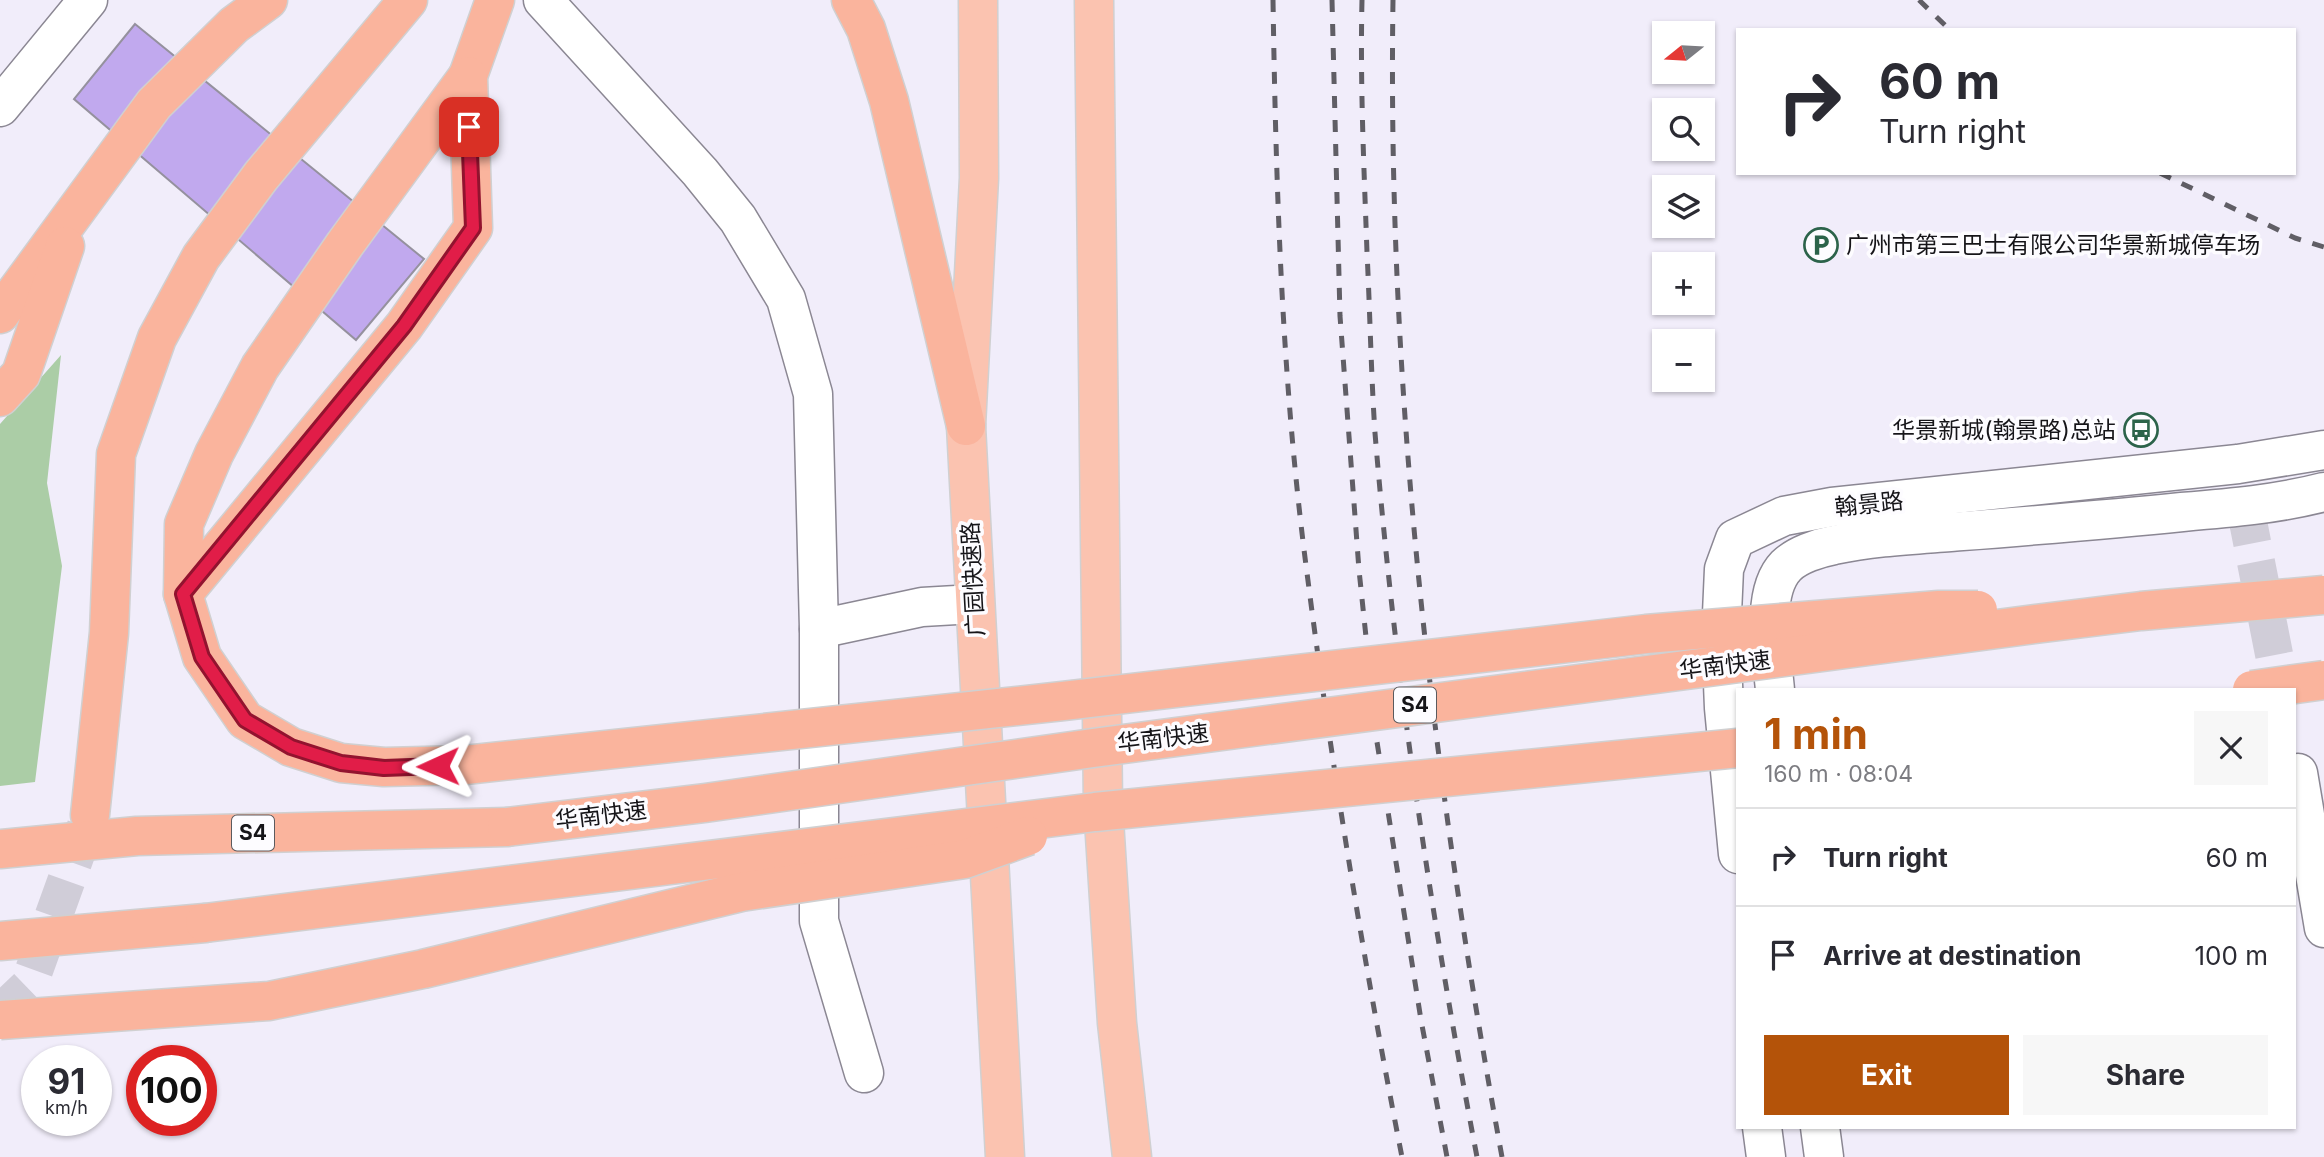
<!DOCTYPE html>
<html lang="en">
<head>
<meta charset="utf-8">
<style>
	body { margin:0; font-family:Inter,"Noto Sans SC",sans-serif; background:#f7f7f7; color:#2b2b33; height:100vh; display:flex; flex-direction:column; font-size:26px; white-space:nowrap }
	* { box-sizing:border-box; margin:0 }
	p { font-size:23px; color:#7c7c81 }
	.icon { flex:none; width:38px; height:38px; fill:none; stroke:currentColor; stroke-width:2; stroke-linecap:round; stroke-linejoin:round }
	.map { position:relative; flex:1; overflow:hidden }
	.panel { position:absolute; left:1736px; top:688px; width:560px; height:441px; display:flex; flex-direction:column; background:#fff; border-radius:0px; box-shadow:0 2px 5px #0004 }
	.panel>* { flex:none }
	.top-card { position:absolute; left:1736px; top:28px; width:560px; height:147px; border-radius:0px; box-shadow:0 2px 5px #0004; background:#fff; color:#2b2b33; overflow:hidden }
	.needle { width:46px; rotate:252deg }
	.controls { position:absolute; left:1652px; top:21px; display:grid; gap:14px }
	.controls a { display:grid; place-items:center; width:63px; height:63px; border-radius:0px; background:#fff; box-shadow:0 2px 5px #0004; font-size:35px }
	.speed { position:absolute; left:21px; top:1045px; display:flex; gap:14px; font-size:35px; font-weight:700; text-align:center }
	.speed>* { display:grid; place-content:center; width:91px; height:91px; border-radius:50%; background:#fff; box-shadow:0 2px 5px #0004; line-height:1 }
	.speed small { font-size:18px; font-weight:400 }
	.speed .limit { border:10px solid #d22; background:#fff; color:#111 }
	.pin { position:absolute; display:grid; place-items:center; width:60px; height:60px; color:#fff; margin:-30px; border-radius:14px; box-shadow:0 4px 10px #0006 }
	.me { position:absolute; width:77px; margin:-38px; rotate:269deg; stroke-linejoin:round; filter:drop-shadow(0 0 5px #0008) }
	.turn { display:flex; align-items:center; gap:24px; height:147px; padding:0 28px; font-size:32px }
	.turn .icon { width:91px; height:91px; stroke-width:2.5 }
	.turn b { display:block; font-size:49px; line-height:60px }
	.round { display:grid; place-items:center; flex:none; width:74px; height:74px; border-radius:0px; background:#f7f7f7 }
	.head { display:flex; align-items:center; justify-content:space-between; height:119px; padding:0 28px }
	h1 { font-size:42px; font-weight:700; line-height:52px; color:#b45309 }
	.cta { display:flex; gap:14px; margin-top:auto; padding:14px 28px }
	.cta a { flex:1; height:80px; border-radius:0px; background:#b45309; color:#fff; font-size:28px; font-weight:700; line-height:80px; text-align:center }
	.cta a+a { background:#f7f7f7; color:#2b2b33 }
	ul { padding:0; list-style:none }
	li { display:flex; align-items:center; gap:21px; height:98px; padding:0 28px; border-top:2px solid #e1e1e2 }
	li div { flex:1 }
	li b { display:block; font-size:26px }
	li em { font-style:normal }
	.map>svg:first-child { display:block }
</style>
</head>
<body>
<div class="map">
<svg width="2324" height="1157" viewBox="0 0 2324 1157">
	<rect width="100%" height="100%" fill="#f1edfa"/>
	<path fill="#abcda6" d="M61 355 47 483 62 566 35 782 0 786V424Z"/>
	<path fill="#c1a9ee" stroke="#95919e" stroke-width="2" d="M135 24 424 259 356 340 74 99Z"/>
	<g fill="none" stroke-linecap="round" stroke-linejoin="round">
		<path stroke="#d0cdd8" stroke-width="38" stroke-dasharray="38 19" stroke-linecap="butt" d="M2245 506 2281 690"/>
		<path stroke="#d0cdd8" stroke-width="38" stroke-dasharray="38 19" stroke-linecap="butt" d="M0 1014 28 987 90 815"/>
		<g stroke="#8b8793" stroke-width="41">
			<g id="minor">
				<path d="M819 629V921L864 1073"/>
				<path d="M2298 773 2324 928"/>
			</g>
		</g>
		<g stroke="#8b8793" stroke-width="41">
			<g id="tertiary">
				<path d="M543 0 700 172 738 219 786 299 813 394 819 629 922 607 974 604"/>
				<path d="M0 107 88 0"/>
				<path d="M1775 690C1772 655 1760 593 1786 566 1797 555 1818 548 1834 545 1872 537 1911 535 1950 532 2027 526 2105 520 2182 512 2230 508 2278 504 2324 492"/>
				<path d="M1738 854 1724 708 1721 636 1724 569 1735 539 1784 516 1832 507 2238 464 2324 450"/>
				<path d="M1762 1127 1766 1157"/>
				<path d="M1820 1127 1824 1157"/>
			</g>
		</g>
		<g stroke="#d0d0d1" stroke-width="41">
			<g id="trunk">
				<path d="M978 0 979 178 966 426 1005 1157"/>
				<path d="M1094 0 1103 805 1117 1023 1132 1157"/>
			</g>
		</g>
		<g stroke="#d0d0d1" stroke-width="41">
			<g id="motorway">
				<path d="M851 0 866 29 889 101 966 426"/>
				<path d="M0 314 154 104 234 25 268 0"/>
				<path d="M0 397 21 374 65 246"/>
				<path d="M183 594 404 326 473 228 468 76 495 0"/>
				<path d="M465 765 384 767 341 763 291 747 245 720 202 657 183 594 184 524 214 454 260 367 345 244 468 76"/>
				<path d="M90 815 109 633 116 454 157 338 201 257 261 176 408 0"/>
				<path d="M0 849 137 836 507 827"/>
				<path d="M0 941 205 923"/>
			</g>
		</g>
		<use href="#minor" stroke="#fff" stroke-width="38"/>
		<use href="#tertiary" stroke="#fff" stroke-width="38"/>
		<use href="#trunk" stroke="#fbc3b0" stroke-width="38"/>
		<use href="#motorway" stroke="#fab49d" stroke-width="38"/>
		<g stroke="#605e65" stroke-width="5" stroke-dasharray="12 12" stroke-linecap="butt">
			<path d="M1273 0C1276 191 1282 384 1307 573 1332 768 1364 964 1402 1157"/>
			<path d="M1332 0 1340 316 1359 570 1377 742 1421 1020 1447 1157"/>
			<path d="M1362 0C1360 84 1364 168 1367 252 1370 312 1371 373 1375 433 1395 676 1431 917 1477 1157"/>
			<path d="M1393 0C1387 388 1432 776 1502 1157"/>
			<path d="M1919 0 1950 30"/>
			<path d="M2160 173 2295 238 2324 247"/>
		</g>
		<g stroke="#d0d0d1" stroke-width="41" stroke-linecap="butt">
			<g id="motorway-bridge">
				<path d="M2252 690 2324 680"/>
				<path d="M465 765 1063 701 1646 634 1939 610H1978"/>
				<path d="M507 827 705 803 1093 748 2035 624 2141 611 2324 595"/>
				<path d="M205 923 1095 812 1738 748"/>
				<path d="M0 1020 269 1001 423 969 741 892 965 859 1028 836"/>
			</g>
		</g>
		<use href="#motorway-bridge" stroke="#fab49d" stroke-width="38"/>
	</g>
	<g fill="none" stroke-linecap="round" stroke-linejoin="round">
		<g stroke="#92132f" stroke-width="18">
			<path id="route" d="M438 766 384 768 341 763 291 747 245 720 202 657 183 594 404 326 473 228 469 127"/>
		</g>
		<use href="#route" stroke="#e11d48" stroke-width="12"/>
	</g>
	<defs>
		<g id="parking-ring" transform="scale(1.75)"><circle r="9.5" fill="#fdfcff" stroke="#2c634a" stroke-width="1.5"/><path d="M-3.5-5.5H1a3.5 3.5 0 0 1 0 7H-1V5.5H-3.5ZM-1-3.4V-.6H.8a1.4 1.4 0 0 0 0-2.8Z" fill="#2c634a"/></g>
		<g id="bus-ring" transform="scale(1.75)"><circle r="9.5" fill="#fdfcff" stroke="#2c634a" stroke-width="1.5"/><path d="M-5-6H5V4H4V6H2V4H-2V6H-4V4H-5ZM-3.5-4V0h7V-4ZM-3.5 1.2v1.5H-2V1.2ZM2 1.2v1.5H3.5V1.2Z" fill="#2c634a"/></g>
	</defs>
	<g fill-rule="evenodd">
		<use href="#parking-ring" x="1821" y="245"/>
		<use href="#bus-ring" x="2141" y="430"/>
	</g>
	<g text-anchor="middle" stroke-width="7" stroke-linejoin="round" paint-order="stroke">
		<g fill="#fdfcff" stroke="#5b5a5e" stroke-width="2">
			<rect x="1394" y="687.5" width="42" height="35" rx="5"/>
			<rect x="232" y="815.5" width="42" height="35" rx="5"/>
		</g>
		<g font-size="21" font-weight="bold" fill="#161519">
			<text x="1415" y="712">S4</text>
			<text x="253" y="840">S4</text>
		</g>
		<g font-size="23" fill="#161519" stroke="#fdfcff" text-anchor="start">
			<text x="1846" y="253">广州市第三巴士有限公司华景新城停车场</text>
			<text x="2116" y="438" text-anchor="end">华景新城(翰景路)总站</text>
		</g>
		<g font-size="23" fill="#161519" stroke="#fdfcff">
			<text transform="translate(1869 504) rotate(-6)" y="8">翰景路</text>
			<text transform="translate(973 579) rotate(-93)" y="8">广园快速路</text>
			<text transform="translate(1725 665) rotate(-7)" y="8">华南快速</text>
			<text transform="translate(1163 738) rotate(-7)" y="8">华南快速</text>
			<text transform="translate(601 815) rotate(-7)" y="8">华南快速</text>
		</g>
	</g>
</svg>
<div class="controls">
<a><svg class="needle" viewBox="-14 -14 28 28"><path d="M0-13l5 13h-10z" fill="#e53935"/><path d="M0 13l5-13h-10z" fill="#7c7c81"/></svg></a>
<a><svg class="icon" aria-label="search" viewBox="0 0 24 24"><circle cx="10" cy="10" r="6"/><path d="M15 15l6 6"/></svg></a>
<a><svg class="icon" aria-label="layers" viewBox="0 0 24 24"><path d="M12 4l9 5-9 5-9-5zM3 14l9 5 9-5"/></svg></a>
<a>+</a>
<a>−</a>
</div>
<div class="speed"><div>91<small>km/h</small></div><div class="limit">100</div></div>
<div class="pin" style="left:469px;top:127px;background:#d93025"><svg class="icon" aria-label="arrive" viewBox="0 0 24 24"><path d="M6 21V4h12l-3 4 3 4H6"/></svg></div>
<svg class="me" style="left:438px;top:766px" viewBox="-20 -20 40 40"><path d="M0-17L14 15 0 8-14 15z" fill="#e11d48" stroke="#fff" stroke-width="4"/></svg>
<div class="top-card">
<div class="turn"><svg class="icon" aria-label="right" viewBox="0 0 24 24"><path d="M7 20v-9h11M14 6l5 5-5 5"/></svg><div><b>60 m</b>Turn right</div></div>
</div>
<section class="panel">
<div class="head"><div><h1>1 min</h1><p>160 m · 08:04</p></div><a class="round"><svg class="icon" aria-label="close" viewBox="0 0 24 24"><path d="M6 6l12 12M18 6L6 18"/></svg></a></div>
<ul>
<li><svg class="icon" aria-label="right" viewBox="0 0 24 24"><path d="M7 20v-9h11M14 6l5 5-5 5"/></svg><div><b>Turn right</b></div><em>60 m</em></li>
<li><svg class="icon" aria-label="arrive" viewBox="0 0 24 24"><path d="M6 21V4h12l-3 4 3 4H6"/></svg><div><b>Arrive at destination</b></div><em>100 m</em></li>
</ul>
<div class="cta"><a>Exit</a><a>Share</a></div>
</section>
</div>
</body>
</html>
